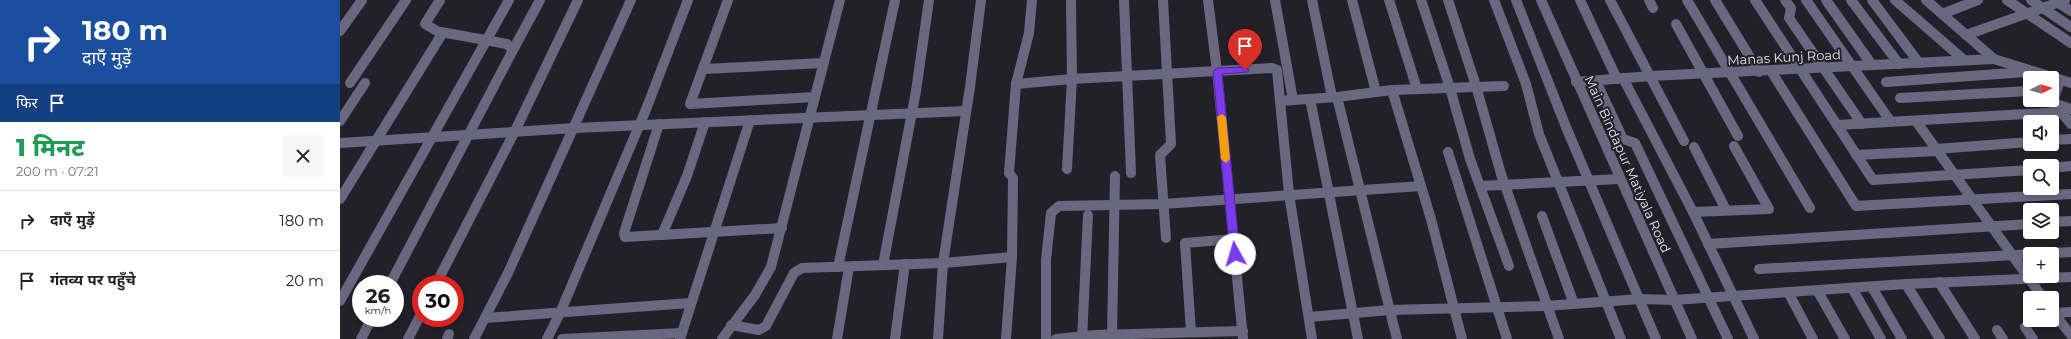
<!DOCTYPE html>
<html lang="hi">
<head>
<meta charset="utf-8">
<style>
	body { margin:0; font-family:Montserrat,"Noto Sans Devanagari",sans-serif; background:#f6f6f6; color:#222; height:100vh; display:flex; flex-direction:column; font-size:15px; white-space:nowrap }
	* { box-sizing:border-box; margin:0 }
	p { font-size:13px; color:#767676 }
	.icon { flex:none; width:22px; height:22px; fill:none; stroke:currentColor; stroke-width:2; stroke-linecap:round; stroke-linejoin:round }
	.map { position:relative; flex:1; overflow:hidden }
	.panel { display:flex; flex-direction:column; background:#fff; width:340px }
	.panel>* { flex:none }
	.banner { background:#1a4fa0; color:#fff; overflow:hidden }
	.needle { width:26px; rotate:85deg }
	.controls { position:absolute; left:1683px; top:71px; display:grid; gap:8px }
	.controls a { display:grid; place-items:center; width:36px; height:36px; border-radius:4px; background:#fff; box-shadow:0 2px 6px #0003; font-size:20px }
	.speed { position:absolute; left:12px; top:275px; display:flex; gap:8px; font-size:20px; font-weight:700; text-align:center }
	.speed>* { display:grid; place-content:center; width:52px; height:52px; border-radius:50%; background:#fff; box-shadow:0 2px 6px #0003; line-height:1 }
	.speed small { font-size:10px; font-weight:400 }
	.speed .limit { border:6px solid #d22; background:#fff; color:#111 }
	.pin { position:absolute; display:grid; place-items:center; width:34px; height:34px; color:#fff; margin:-41px -17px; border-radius:50% 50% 50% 0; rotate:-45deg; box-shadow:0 0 4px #0007 }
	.pin .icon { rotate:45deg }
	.me { position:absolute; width:44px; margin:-22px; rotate:354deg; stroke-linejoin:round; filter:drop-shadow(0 0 3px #0008) }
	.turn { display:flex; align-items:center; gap:14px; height:84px; padding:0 16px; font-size:18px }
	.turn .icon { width:52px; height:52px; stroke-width:2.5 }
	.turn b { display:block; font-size:28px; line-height:34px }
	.then { display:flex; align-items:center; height:38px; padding:0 16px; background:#0003; gap:8px; font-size:15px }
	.round { display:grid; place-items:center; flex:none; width:42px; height:42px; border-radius:4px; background:#f6f6f6 }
	.summary { display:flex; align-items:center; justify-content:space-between; height:68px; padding:0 16px }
	h1 { font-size:24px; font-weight:800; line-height:30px; color:#1e9e55 }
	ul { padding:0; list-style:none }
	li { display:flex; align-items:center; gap:12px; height:60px; padding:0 16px; border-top:1px solid #e0e0e0 }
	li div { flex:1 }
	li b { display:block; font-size:15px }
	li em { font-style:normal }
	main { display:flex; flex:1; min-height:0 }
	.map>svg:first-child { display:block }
</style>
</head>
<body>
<main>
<section class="panel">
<div class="banner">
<div class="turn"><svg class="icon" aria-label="right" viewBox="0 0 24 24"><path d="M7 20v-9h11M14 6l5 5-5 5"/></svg><div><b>180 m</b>दाएँ मुड़ें</div></div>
<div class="then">फिर<svg class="icon" aria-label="arrive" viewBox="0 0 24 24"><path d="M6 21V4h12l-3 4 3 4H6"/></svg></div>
</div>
<div class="summary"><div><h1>1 मिनट</h1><p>200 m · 07:21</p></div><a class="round"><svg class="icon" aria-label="close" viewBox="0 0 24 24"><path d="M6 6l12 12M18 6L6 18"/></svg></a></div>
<ul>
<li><svg class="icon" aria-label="right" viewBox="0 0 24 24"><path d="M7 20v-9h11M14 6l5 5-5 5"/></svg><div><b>दाएँ मुड़ें</b></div><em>180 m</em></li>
<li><svg class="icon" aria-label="arrive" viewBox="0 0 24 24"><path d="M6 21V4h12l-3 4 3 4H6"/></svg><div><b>गंतव्य पर पहुँचे</b></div><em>20 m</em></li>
</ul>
</section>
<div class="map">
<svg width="1731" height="339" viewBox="0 0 1731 339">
	<rect width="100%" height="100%" fill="#222129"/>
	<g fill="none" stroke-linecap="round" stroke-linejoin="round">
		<g stroke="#6a6781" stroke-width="10">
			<path d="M388 0 350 104 475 97"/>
			<path d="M784 0 791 173"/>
			<path d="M823 0 831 144 820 155 826 238"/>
			<path d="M868 0 877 71 903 339"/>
			<path d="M935 0 953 100"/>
			<path d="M972 0 992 97"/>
			<path d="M1012 0 1036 92"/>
			<path d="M1049 0 1077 89"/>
			<path d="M1081 0 1110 88 1130 159 1169 266"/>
			<path d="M1108 0 1136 86 1161 174 1219 339"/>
			<path d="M1154 0 1186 84 1199 134 1281 339"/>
			<path d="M1176 0 1226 127 1316 339"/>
			<path d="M1201 0 1352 339"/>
			<path d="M1240 0 1277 79"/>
			<path d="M1270 0 1344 141"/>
			<path d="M1309 0 1313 8"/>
			<path d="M1347 0 1470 208"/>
			<path d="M1375 0 1419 72"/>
			<path d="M1415 0 1533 180 1690 170"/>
			<path d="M1445 0 1451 8 1449 18 1522 124"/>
			<path d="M1466 0 1551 122"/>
			<path d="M1486 0 1532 65"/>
			<path d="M1511 0 1559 64"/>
			<path d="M1532 0 1579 63"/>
			<path d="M1555 0 1624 60"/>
			<path d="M1586 0 1654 59 1731 83"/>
			<path d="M1667 0 1731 43"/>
			<path d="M1691 0 1731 27"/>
			<path d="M1714 0 1731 11"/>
			<path d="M1602 14 1638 0"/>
			<path d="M1336 24 1398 136"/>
			<path d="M0 31 22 0"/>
			<path d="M1626 35 1725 0"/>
			<path d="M173 50 200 0"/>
			<path d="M364 69 484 63"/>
			<path d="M1431 71 1516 206 1731 194"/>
			<path d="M1283 78 1353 212 1414 339"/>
			<path d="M1720 80 1713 102 1731 124"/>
			<path d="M1256 81 1283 139 1295 143 1388 339"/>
			<path d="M1236 82 1311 76 1654 59"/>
			<path d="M1546 82 1686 72"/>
			<path d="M10 83 66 0"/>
			<path d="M676 84 732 79 932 68 937 70 940 101 997 97 1052 90 1164 86"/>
			<path d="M1052 90 1091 219 1122 339"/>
			<path d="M997 97 1057 339"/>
			<path d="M1560 98 1690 91"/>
			<path d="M970 99 1018 339"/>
			<path d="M940 101 949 194 972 339"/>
			<path d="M1714 103 1731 109"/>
			<path d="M0 121 25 83"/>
			<path d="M1576 121 1703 298"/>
			<path d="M319 124 284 233 285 237 442 228"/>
			<path d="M1497 125 1721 112"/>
			<path d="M1712 140 1731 139"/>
			<path d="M0 143 235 128 626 111"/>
			<path d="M1354 147 1386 210"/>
			<path d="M1596 149 1690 142"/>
			<path d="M1108 152 1167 339"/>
			<path d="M1516 155 1597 151"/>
			<path d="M1712 168 1731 166"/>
			<path d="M727 169 732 79 731 0"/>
			<path d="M1140 186 1280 179"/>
			<path d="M0 199 102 34 85 24 100 0"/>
			<path d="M1353 212 1429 209 1394 146"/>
			<path d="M1202 216 1234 304"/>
			<path d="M1712 222 1731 221"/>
			<path d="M322 235 347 176 365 122"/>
			<path d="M1368 244 1690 224"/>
			<path d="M543 265 576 91 589 0"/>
			<path d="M498 267 555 0"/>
			<path d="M1419 269 1731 252"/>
			<path d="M1599 282 1635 339"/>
			<path d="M50 284 173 50 167 44 101 32"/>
			<path d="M96 284 175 131 238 0"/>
			<path d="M1566 284 1600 339"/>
			<path d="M1532 287 1562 339"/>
			<path d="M1512 288 1541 339"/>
			<path d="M1477 290 1505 339"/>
			<path d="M1448 292 1473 339"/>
			<path d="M0 301 169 0"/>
			<path d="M1712 311 1731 335"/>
			<path d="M1714 313 1731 312"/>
			<path d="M969 317 1050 310 1206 306 1300 299 1334 300 1566 284 1731 277"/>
			<path d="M145 318 350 303"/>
			<path d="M391 325 419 330 426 326 454 273 462 268 603 263 672 257"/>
			<path d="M1685 327 1693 339"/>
			<path d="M1657 330 1663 339"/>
			<path d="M851 332 845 243 894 239"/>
			<path d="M772 335 775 176"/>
			<path d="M21 339 32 318"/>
			<path d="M68 339 81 314"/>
			<path d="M107 339 109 334"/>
			<path d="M134 339 168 273 291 0"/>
			<path d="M207 339 220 313 307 107 348 0"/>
			<path d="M222 339 342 333"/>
			<path d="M340 339 410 120"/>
			<path d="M382 339 415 295 431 267 500 0"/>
			<path d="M497 339 509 267"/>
			<path d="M555 339 565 264"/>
			<path d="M598 339 603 263 630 87 641 0"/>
			<path d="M666 339 672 257 673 178 669 173 676 84 689 33 692 0"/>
			<path d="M706 339V260L711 213 719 206 823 204 1081 186"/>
			<path d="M716 339 755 335 903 331"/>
			<path d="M742 339 748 215"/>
		</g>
	</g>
	<path fill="#7c3aed" stroke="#51269a" d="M905 67 909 70 908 72 882 74 900 254 895 258 890 254 873 71 878 68Z"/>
	<path fill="#f59e0b" d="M882 114 886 117 890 159 886 163 881 159 877 117Z"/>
	<g text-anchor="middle" stroke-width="4" stroke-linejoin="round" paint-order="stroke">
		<g font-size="13" fill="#e6e5eb" stroke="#222129">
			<text transform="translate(1444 57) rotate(-3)" y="5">Manas Kunj Road</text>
			<text transform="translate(1288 164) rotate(66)" y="5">Main Bindapur Matiyala Road</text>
		</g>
	</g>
</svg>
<div class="controls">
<a><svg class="needle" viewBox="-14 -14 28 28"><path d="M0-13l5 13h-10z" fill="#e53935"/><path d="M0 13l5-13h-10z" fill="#767676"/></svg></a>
<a><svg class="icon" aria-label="sound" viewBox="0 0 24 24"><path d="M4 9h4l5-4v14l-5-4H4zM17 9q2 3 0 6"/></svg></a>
<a><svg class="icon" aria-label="search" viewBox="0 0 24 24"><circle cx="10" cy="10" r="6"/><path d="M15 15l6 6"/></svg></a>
<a><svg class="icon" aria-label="layers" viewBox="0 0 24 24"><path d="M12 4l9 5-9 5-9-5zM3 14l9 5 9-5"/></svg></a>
<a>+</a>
<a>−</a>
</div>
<div class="speed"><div>26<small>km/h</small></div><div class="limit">30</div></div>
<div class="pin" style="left:905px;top:70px;background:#d93025"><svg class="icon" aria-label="arrive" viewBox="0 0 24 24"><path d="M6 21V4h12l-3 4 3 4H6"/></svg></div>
<svg class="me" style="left:895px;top:254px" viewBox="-20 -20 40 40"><circle r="19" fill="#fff"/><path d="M0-13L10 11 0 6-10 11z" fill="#7c3aed"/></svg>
</div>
</main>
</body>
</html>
